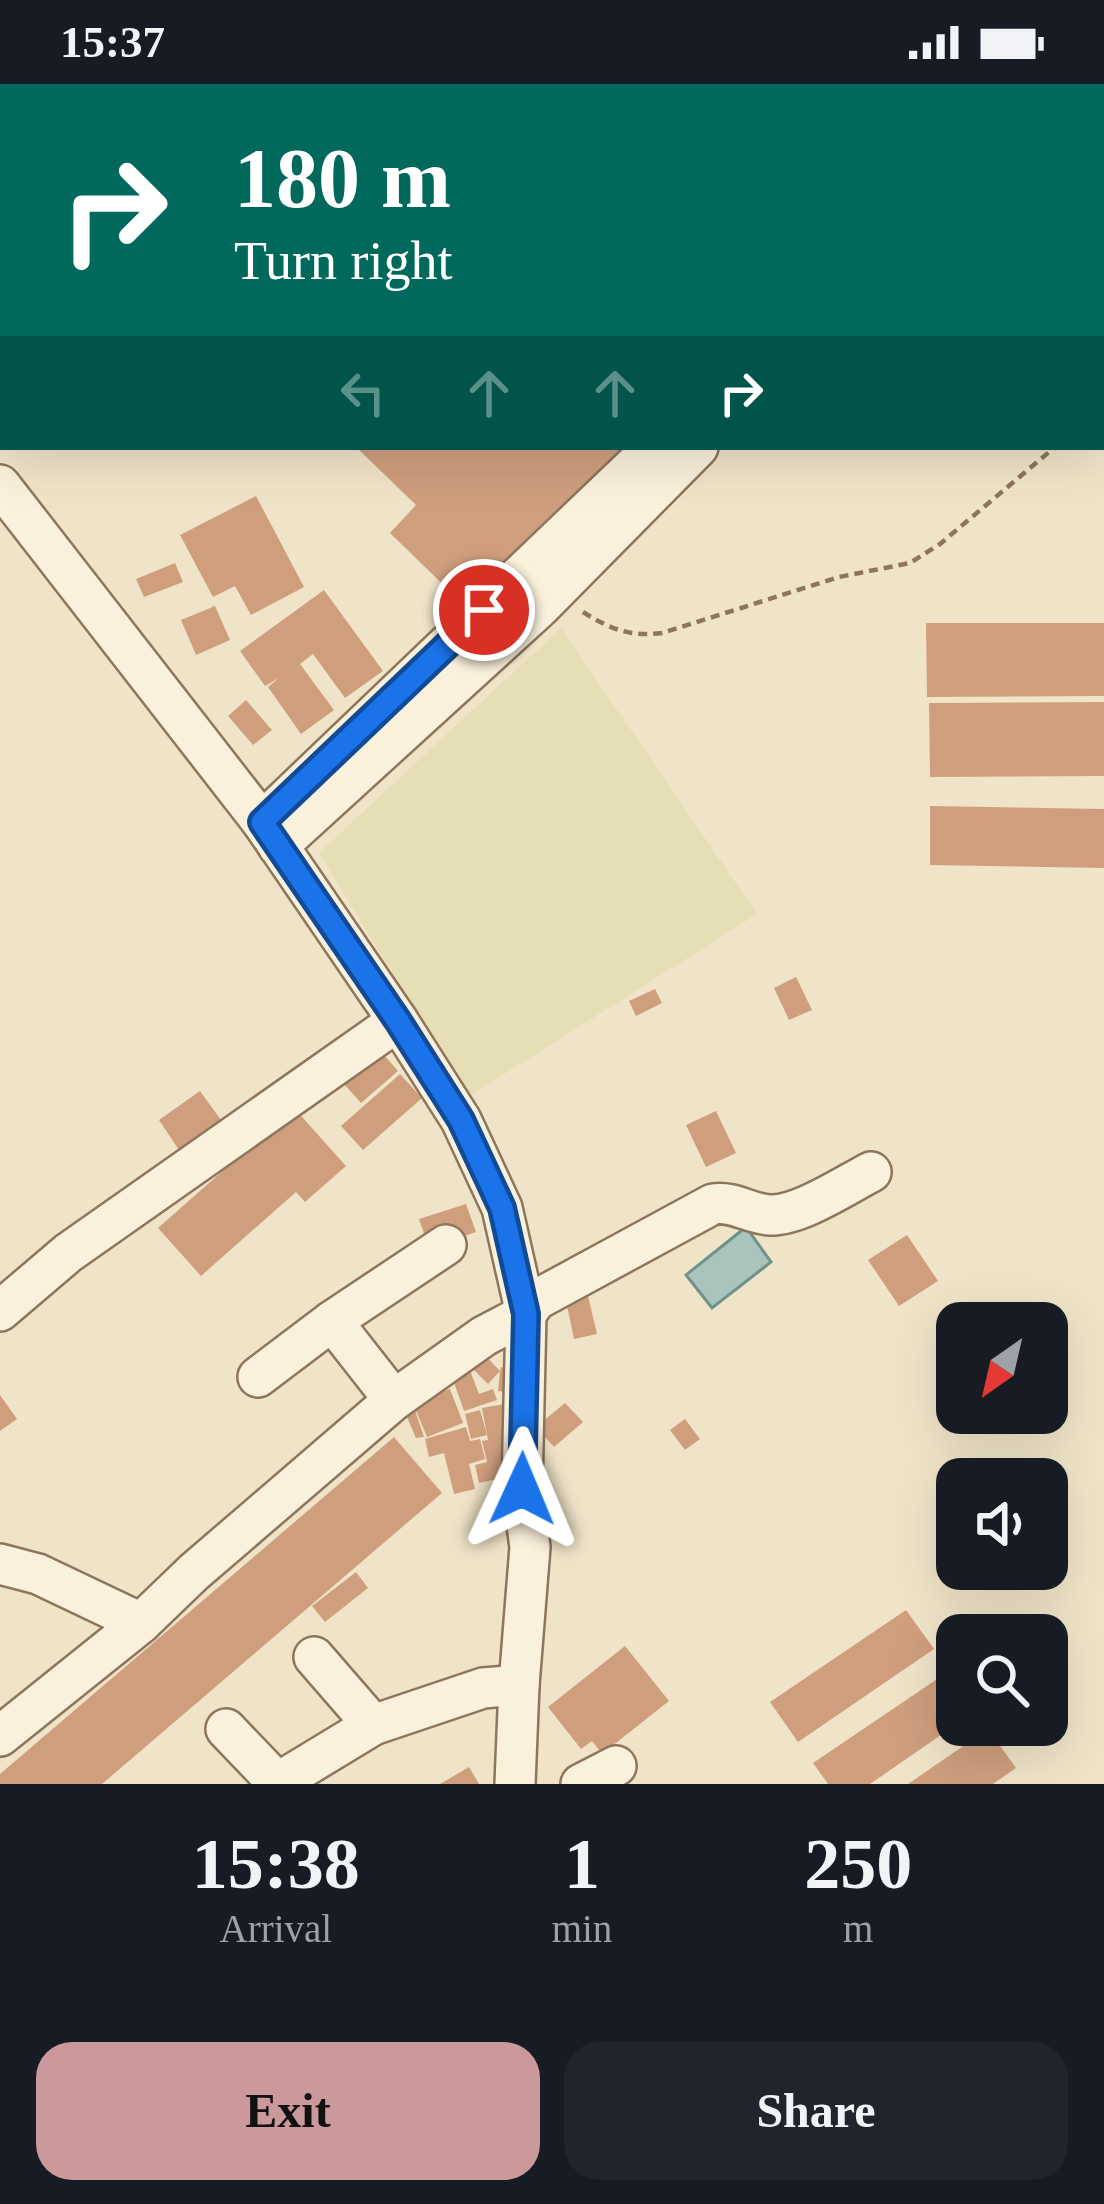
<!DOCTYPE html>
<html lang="en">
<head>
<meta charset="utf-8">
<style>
	body { margin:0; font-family:Georgia,serif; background:#20242c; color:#f1f3f6; height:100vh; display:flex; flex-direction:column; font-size:45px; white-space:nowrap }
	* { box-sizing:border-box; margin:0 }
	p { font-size:39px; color:#9ea1a6 }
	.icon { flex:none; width:66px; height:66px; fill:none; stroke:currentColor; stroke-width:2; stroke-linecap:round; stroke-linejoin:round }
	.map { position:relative; height:1700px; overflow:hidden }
	.sheet { display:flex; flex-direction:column; background:#171b24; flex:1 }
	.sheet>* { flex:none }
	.guide { position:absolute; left:0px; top:0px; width:1104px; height:366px; box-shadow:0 12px 48px #0002; background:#00695c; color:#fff; overflow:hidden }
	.needle { width:78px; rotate:214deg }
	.buttons { position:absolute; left:936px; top:1218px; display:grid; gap:24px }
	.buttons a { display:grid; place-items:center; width:132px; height:132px; border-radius:24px; background:#171b24; box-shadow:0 12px 48px #0002; font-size:60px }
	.pin { position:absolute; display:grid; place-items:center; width:102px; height:102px; color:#fff; margin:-51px; border:6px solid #fff; border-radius:50%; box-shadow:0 3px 12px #0007 }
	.me { position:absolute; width:132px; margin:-66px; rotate:1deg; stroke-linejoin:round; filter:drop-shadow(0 0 9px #0008) }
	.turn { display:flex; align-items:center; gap:42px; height:252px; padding:0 36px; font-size:54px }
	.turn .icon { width:156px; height:156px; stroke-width:2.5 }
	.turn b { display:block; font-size:84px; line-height:102px }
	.lanes { display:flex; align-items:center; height:114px; padding:0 36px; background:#0003; justify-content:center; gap:60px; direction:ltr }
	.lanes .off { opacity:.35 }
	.eta { display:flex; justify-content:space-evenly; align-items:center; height:204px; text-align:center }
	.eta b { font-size:72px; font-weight:800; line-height:84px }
	.primary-button { display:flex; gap:24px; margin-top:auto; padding:24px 36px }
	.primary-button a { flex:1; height:138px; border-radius:36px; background:#cc999b; color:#111; font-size:48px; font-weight:800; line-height:138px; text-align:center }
	.primary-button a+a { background:#20242c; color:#f1f3f6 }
	.status { display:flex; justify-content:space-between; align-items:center; height:84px; padding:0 60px; background:#171b24; direction:ltr }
	.status svg { height:33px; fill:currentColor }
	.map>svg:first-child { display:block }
</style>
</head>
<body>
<div class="status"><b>15:37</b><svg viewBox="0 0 49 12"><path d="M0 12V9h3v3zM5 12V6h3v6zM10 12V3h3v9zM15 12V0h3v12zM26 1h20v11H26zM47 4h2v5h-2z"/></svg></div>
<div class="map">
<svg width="1104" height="1700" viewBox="0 0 1104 1700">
	<rect width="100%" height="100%" fill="#f0e4c8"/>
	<path fill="#e6deb5" d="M561 544 757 830 468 1013 319 769Z"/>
	<path fill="#a9c4bc" stroke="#6f938a" stroke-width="3" d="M746 1143 771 1178 712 1224 686 1191Z"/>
	<g fill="#cf9f7d">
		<path d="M356 363H629L465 522 390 449 416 421Z"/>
		<path d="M256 412 304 503 251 531 235 502 213 513 180 451Z"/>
		<path d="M175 479 183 498 144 513 136 495Z"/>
		<path d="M324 506 383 587 345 614 313 570 300 580 334 626 301 650 268 603 279 594 265 602 240 567Z"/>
		<path d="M215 522 230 556 196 571 181 536Z"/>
		<path d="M926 539H1104V612L927 613Z"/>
		<path d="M246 616 272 646 253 661 228 632Z"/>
		<path d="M1104 618V692L930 693 929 619Z"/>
		<path d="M930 722 1104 725V784L930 781Z"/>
		<path d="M796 893 812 926 789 936 774 904Z"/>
		<path d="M655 905 662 919 636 932 629 917Z"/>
		<path d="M372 957 398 987 361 1019 335 990Z"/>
		<path d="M400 990 422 1014 363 1066 341 1042Z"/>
		<path d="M200 1007 221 1036 179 1066 159 1036Z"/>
		<path d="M294 1024 346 1082 305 1118 296 1108 201 1192 158 1144Z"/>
		<path d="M716 1027 736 1069 706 1083 686 1041Z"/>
		<path d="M466 1120 476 1148 429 1164 419 1135Z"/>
		<path d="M907 1151 938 1197 899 1222 868 1176Z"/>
		<path d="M588 1212 597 1250 574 1255 566 1217Z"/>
		<path d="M482 1268 500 1287 501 1283 517 1286 514 1309 498 1307 500 1287 488 1300 469 1281Z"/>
		<path d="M468 1281 479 1310 493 1305 497 1316 464 1327 450 1287Z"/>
		<path d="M450 1305 463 1339 427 1353 413 1319Z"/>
		<path d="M0 1311 17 1335 0 1347Z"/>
		<path d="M565 1319 583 1338 554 1363 536 1343Z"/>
		<path d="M505 1320 515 1391 479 1399 475 1381 487 1378 482 1357 488 1356 482 1324Z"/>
		<path d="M414 1323 424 1353 416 1354 404 1326Z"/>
		<path d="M480 1326 487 1351 471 1355 465 1330Z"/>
		<path d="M685 1335 700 1355 685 1366 670 1346Z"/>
		<path d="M466 1343 470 1357 480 1355 485 1375 469 1380 475 1405 454 1410 444 1369 429 1373 425 1355Z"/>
		<path d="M394 1353 442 1409 102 1700H0V1690Z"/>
		<path d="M356 1488 368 1504 325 1538 312 1522Z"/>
		<path d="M906 1526 934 1565 798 1658 770 1618Z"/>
		<path d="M625 1562 669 1617 602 1670 592 1657 581 1665 548 1623Z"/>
		<path d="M949 1587 957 1599V1640L870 1700H828L813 1679Z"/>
		<path d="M988 1645 1016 1684 993 1700H908Z"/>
		<path d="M469 1683 479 1700H440Z"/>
	</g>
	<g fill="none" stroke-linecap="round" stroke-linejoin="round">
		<g stroke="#8d765c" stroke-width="44">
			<g id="minor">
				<path d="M0 401 262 738 398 937 461 1036 502 1124 526 1230 522 1405 530 1463 519 1601 515 1700"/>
				<path d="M262 738 654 363"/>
				<path d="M278 762 540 523 698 363"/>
				<path d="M0 1227 68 1169 398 937"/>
				<path d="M258 1293 332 1237"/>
				<path d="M394 1316 332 1237 446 1161"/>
				<path d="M0 1480 38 1490 141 1539"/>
				<path d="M314 1573 373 1641"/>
				<path d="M226 1645 271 1692 284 1695 373 1641 483 1604 519 1601"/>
				<path d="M0 1652 141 1539 194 1488 394 1316 484 1252 526 1230 536 1216 713 1120C735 1117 749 1130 770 1131 799 1132 844 1102 871 1088"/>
				<path d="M581 1700 616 1682"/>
			</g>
		</g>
		<g stroke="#8d765c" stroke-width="4.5" stroke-dasharray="9 6" stroke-linecap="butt">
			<path d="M1101 323 1104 320"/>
			<path d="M583 528C610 545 630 553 662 549L839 493 910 479 940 460 1055 363"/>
		</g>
		<use href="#minor" stroke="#faf1dc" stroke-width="39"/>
	</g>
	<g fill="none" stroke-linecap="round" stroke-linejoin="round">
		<g stroke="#114b97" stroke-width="30">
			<path id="route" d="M484 526 262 738 398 937 461 1036 502 1124 526 1230 522 1405"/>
		</g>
		<use href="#route" stroke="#1a73e8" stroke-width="21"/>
	</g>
</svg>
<div class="buttons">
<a><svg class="needle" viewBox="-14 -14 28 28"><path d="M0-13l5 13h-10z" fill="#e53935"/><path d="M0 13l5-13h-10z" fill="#9ea1a6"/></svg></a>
<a><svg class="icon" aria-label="sound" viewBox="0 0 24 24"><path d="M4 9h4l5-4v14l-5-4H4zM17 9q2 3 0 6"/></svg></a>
<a><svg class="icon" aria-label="search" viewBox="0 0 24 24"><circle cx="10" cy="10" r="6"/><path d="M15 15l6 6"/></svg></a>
</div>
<div class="pin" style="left:484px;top:526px;background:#d93025"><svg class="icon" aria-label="arrive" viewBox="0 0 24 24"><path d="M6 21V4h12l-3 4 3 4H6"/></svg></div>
<svg class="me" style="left:522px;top:1405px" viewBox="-20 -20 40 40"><path d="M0-17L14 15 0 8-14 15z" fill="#1a73e8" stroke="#fff" stroke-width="4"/></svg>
<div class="guide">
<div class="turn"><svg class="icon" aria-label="right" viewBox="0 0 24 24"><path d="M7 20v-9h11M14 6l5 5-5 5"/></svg><div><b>180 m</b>Turn right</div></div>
<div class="lanes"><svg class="icon off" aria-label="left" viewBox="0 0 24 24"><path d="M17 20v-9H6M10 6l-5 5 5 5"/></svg><svg class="icon off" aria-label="ahead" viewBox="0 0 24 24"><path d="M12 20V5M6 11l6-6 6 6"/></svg><svg class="icon off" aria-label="ahead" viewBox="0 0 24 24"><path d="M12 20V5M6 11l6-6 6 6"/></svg><svg class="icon" aria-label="right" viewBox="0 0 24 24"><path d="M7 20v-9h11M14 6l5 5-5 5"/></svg></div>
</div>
</div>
<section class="sheet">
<div class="eta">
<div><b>15:38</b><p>Arrival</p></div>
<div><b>1</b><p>min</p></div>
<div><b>250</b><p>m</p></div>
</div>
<div class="primary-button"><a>Exit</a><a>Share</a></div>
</section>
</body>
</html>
